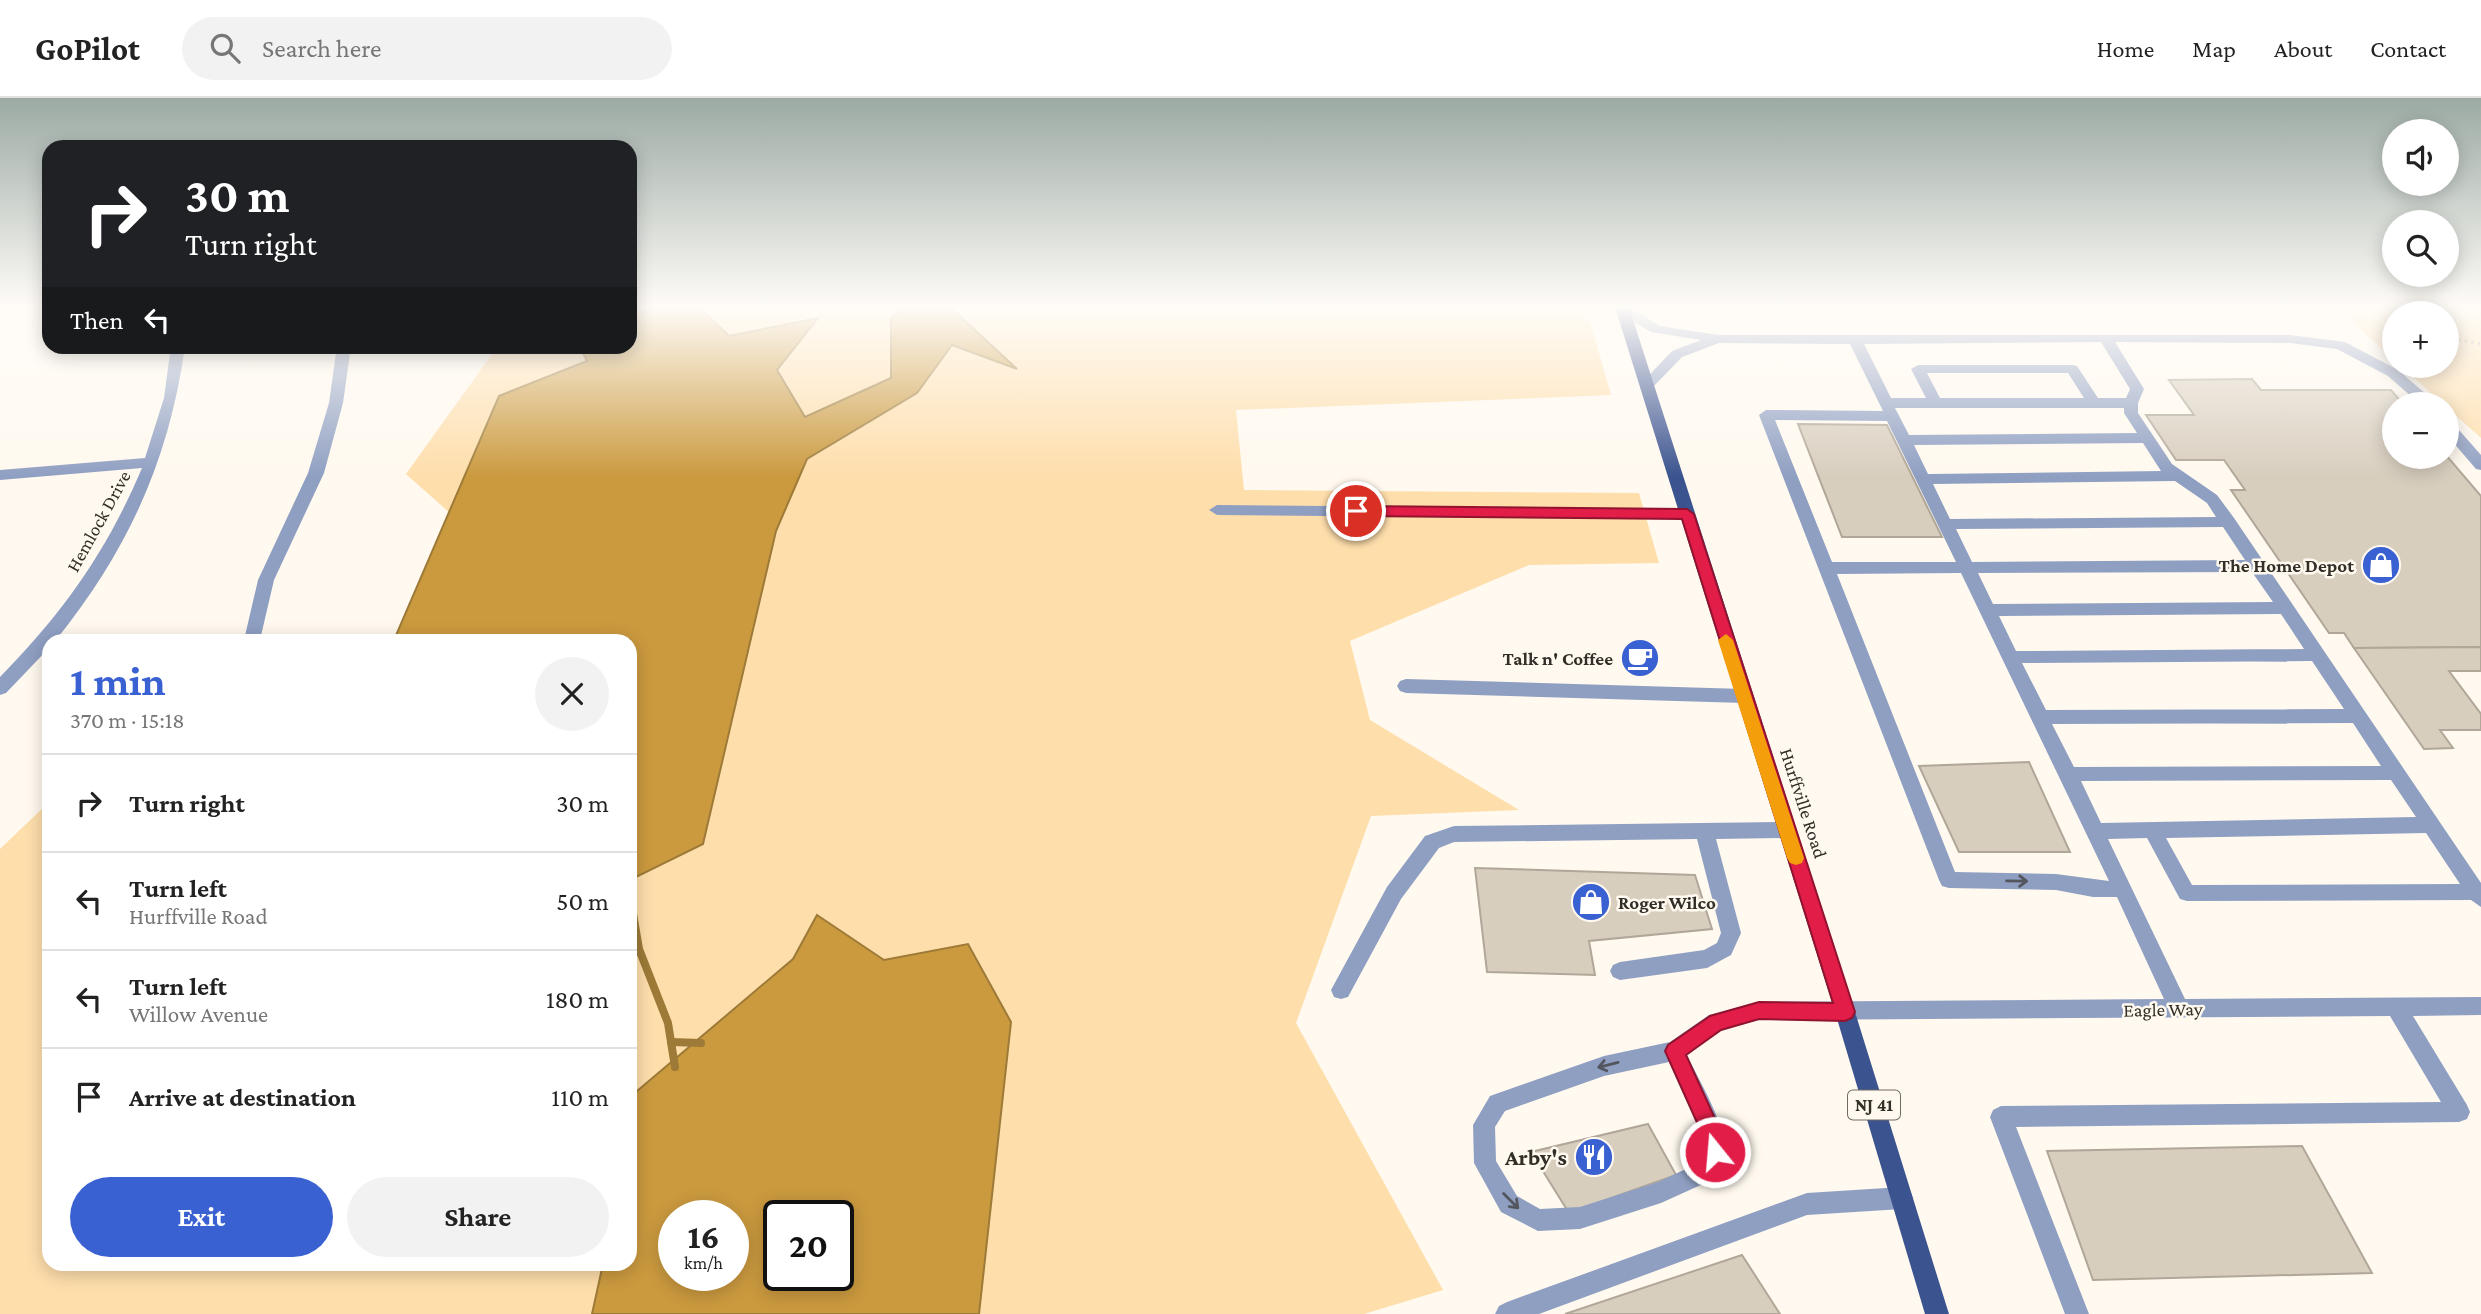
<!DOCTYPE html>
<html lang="en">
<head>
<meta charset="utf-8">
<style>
	body { margin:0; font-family:"Crimson Pro",serif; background:#f2f2f2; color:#222; height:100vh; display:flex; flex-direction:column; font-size:26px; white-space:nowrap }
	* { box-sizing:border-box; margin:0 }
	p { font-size:23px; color:#767676 }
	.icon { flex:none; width:38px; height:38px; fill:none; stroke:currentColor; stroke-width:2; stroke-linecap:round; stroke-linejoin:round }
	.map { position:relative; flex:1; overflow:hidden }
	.drawer { position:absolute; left:42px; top:536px; width:595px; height:637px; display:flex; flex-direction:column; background:#fff; border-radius:21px; box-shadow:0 4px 18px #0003 }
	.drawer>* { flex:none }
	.hud { position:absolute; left:42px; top:42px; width:595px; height:214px; border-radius:21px; box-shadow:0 4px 18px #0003; background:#202124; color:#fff; overflow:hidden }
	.tools { position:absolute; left:2382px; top:21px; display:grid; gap:14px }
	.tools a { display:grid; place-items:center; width:77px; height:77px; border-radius:50%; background:#fff; box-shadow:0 4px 18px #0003; font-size:35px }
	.speed { position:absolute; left:658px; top:1102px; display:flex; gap:14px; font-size:35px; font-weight:700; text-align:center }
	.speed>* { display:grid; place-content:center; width:91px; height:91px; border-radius:50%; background:#fff; box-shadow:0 4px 18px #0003; line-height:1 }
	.speed small { font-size:18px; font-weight:400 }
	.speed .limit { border:4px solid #111; border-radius:10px; background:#fff; color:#111 }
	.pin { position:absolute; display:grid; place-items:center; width:60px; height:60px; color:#fff; margin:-30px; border:4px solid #fff; border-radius:50%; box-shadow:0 2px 7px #0007 }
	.me { position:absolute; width:77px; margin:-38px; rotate:343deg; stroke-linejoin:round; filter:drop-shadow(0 0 5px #0008) }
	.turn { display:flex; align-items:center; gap:24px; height:147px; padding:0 28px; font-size:32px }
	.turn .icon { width:91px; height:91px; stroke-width:2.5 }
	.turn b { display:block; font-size:49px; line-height:60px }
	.then { display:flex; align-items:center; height:66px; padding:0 28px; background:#0003; gap:14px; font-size:26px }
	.round { display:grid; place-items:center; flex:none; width:74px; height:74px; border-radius:37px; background:#f2f2f2 }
	.head { display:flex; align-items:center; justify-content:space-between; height:119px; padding:0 28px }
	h1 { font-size:42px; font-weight:700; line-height:52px; color:#3a61d2 }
	.cta { display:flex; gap:14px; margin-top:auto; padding:14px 28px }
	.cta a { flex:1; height:80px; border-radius:42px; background:#3a61d2; color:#fff; font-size:28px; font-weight:700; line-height:80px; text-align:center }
	.cta a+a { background:#f2f2f2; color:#222 }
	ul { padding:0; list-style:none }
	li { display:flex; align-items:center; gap:21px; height:98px; padding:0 28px; border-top:2px solid #e0e0e0 }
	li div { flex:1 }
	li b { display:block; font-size:26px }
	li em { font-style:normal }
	header { display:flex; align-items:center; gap:42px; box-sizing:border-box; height:98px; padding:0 35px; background:#fff; border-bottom:2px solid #e0e0e0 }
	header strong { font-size:33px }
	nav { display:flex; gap:38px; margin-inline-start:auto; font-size:24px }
	.search { width:490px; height:63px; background:#f2f2f2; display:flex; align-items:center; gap:18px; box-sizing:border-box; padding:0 24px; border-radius:38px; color:#767676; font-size:26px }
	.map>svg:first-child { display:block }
</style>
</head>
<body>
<header>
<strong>GoPilot</strong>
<div class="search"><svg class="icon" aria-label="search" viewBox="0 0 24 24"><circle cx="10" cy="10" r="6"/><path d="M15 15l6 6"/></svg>Search here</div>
<nav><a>Home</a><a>Map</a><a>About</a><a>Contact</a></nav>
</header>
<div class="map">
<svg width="2481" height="1216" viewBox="0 0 2481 1216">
	<rect width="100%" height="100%" fill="#fff9ef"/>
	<g fill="#fedeab">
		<path d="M699 209H902L891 221 892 280 805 319 777 272 818 220 729 238Z"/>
		<path d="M950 209H1586L1611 297 1236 312 1244 392 1639 395 1659 465 1529 467 1350 543 1370 622 1519 712 1371 718 1296 925 1443 1192 1364 1216H979L1011 924 968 846 884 862 817 817 793 861 630 999V782L703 746 776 433 807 361 917 295 952 247 1016 270Z"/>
		<path d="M2336 209H2481V340L2401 268H2446V215H2394V262Z"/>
		<path d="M497 249H580L587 263 499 298 451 416 406 376Z"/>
		<path d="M49 704V1166H603L592 1216H0V751Z"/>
	</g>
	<g fill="#cb9a3f" stroke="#9d7a38" stroke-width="2" fill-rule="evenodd">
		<path d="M630 209 648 215 655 209H699L729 238 818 220 777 272 805 319 891 280V221L902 209H950L1017 271 952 247 917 295 807 361 776 433 703 746 630 782V542H394L499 298 587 263 580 249 630 248Z"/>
		<path d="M817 817 884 862 968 846 1011 924 979 1216H592L603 1166H630V999L793 861ZM674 1118H733V1178H674ZM779 1118H838V1178H779Z"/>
	</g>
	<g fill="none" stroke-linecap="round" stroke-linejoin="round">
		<g stroke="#9d7a38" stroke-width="8">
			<path d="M630 798 639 851 668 925 675 969"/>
			<path d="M671 944 701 945"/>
		</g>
	</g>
	<g fill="#d8cebe" stroke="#b1a798" stroke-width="2">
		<path d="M2252 281 2261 292H2391L2403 306H2394V359L2446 357 2481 398V549L2354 550 2344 535H2329L2231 392H2245L2224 362H2176L2146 317H2194L2169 282Z"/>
		<path d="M1798 326 1887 327 1942 439H1842Z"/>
		<path d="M2481 549V573H2449L2481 616V632H2440L2453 650 2424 651 2354 550Z"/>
		<path d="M2029 664 2070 754H1959L1919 668Z"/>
		<path d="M1475 770 1695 777 1712 831 1589 843 1595 877 1487 874Z"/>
		<path d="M1648 1026 1676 1077 1569 1115 1531 1054Z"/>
		<path d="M2302 1048 2372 1175 2093 1182 2047 1053Z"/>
		<path d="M1742 1157 1780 1216H1565Z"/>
	</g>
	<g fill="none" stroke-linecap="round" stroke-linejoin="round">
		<g stroke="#b1aca3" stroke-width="3.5" stroke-dasharray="2 4.5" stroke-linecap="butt">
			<path d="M2398 209 2404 215"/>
			<path d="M2446 239 2481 246"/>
		</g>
		<g fill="#8f9fc2" fill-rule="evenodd">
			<path d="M1618 209H1629L1660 228 1718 237H2290L2345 244 2398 272 2434 303 2436 306H2420L2388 278 2337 251 2290 245 2115 244 2144 291 2138 305V315L2172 366 2217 397 2234 420 2481 785V809L2471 802 2187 803 2180 801 2147 740 2108 741 2185 901 2481 899V917L2413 918 2467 1007 2470 1014 2467 1021 2459 1024 2016 1029 2089 1216H2065L1990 1019 1993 1012 2001 1008 2441 1004 2390 918 1759 922 1721 932 1687 957C1700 985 1738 1046 1725 1076L1661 1105 1580 1131 1538 1133 1501 1114 1474 1065 1473 1027 1490 998 1604 958 1670 944 1709 917 1759 904 2164 901 2117 799H2093L2056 792 1949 790 1942 788 1939 782 1759 317 1766 312 1883 313 1850 246 1719 245 1682 259 1652 290 1647 291 1640 287 1672 253 1701 242 1651 234 1618 214ZM2101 244 2130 291 2126 300H2098L2077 268 2072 267H1918L1911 271 1926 300H1891L1864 246ZM1927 275H2068L2084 300H1940ZM1895 310H2124V315L2137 335 1909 337ZM1775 322 1887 323 1956 464H1832ZM2143 345 2161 373 1928 376 1914 347ZM2175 383 2207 405 2216 419 1950 421 1933 386ZM2223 429 2245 462 1972 464 1956 431ZM2252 474 2273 504 1993 506 1978 475ZM1961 475 2109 783 2056 776 1955 774 1837 476ZM2281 516 2304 551 2016 553 1999 518ZM2312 563 2344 611 2046 612 2022 565ZM2353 625 2381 668 2074 669 2052 626ZM2391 682 2416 719 2101 725 2081 683ZM2426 735 2460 786 2192 787 2166 740ZM1669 964 1703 1040 1705 1062 1658 1084 1580 1109 1540 1111 1517 1098 1496 1063 1495 1029 1505 1013 1604 978Z"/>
			<path d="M171 248H185C169 363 128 452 56 542H49V550L6 595 0 597V579C63 515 107 453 142 370L0 382V372L145 360 164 300Z"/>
			<path d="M337 248H351L343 305 324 375 274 482 260 542H244L258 482 308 375 329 305Z"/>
			<path d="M2446 321 2451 323 2481 357V372L2476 371 2446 336Z"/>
			<path d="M1217 407 1687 411 1695 416 1687 421 1217 417 1209 412Z"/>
			<path d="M1406 581 1744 591 1750 593 1753 598 1750 603 1744 605 1406 595 1400 593 1397 588 1400 583Z"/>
			<path d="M1787 724 1794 726 1796 732 1794 738 1787 740 1716 741 1741 835 1731 857 1707 870 1620 882 1613 879 1610 873 1613 867 1620 864 1704 852 1717 845 1721 835 1697 741 1454 744 1439 750 1401 801 1348 899 1341 901 1334 899 1331 892 1387 789 1425 738 1454 728Z"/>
			<path d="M1902 1089 1910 1092 1913 1100 1910 1108 1902 1111 1807 1117 1539 1216H1495L1499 1208 1507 1204 1807 1095Z"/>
		</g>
		<path fill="#3b538f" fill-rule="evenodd" d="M1615 209H1629L1855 914 1949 1216H1925L1835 914Z"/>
	</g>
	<defs><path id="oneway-shaft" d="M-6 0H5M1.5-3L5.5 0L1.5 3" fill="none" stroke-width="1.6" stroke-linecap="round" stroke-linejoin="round" transform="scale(1.75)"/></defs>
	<g stroke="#53565e">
		<use href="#oneway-shaft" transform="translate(2017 783) rotate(1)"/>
		<use href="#oneway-shaft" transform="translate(1608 967) rotate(166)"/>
		<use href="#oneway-shaft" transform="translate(1511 1103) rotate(45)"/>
	</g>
	<linearGradient id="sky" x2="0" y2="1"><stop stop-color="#9caaa4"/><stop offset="0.55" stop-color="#fffcf8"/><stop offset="1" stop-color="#fffcf8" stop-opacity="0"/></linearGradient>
	<rect width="2481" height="379" fill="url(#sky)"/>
	<path fill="#e11d48" stroke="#92132f" stroke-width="2" d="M1356 408 1687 411 1694 416 1855 914 1852 920 1845 923 1759 921 1721 932 1686 957 1724 1040 1725 1054 1722 1061 1715 1064 1708 1061 1704 1040 1665 953 1668 947 1710 918 1759 904 1833 905 1682 421 1356 418 1349 413Z"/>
	<path fill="#f59e0b" d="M1726 536 1733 542 1804 760 1802 765 1796 767 1790 765 1787 760 1718 542Z"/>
	<defs>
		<g id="shop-disc" transform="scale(2.0125)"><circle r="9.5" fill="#3a61d2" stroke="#fff9ef"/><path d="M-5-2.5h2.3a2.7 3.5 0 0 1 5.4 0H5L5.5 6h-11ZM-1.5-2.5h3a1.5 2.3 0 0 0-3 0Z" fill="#fff"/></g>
		<g id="cafe-disc" transform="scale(2.0125)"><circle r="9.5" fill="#3a61d2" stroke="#fff9ef"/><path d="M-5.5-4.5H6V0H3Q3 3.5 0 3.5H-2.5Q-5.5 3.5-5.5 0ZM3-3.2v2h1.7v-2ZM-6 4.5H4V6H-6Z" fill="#fff"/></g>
		<g id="restaurant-disc" transform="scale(2.0125)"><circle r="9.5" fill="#3a61d2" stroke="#fff9ef"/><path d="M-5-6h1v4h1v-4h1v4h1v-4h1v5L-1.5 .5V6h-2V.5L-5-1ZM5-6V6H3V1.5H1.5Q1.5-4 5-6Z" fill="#fff"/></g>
	</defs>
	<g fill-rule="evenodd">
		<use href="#shop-disc" x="2381" y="467"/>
		<use href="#cafe-disc" x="1640" y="560"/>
		<use href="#shop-disc" x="1591" y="804"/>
		<use href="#restaurant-disc" x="1594" y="1059"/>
	</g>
	<g text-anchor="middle" stroke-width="5" stroke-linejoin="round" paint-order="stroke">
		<rect fill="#fff9ef" stroke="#706b64" stroke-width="2" x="1848" y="992.5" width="52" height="29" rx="5"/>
		<g font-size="18" font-weight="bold" fill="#322e28">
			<text x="1874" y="1013">NJ 41</text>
		</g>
		<g font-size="19" fill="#322e28" stroke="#fff9ef">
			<text transform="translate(98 423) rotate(-61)" y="7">Hemlock Drive</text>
			<text transform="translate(1804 705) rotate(72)" y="7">Hurffville Road</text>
			<text transform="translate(2163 911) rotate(-1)" y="7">Eagle Way</text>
		</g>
		<g font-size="19" font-weight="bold" fill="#322e28" stroke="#fff9ef" text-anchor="end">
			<text x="2354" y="474">The Home Depot</text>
			<text x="1613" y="567">Talk n' Coffee</text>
			<text x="1618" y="811" text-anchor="start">Roger Wilco</text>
		</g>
		<g font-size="23" font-weight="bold" fill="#322e28" stroke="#fff9ef" text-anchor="end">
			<text x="1567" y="1067">Arby's</text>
		</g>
	</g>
</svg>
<div class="tools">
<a><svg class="icon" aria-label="sound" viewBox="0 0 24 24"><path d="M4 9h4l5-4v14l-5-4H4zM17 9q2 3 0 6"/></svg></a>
<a><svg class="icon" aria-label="search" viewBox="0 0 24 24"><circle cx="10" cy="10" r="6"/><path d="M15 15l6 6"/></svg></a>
<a>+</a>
<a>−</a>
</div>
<div class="speed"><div>16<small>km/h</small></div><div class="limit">20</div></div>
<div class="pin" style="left:1356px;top:413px;background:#d93025"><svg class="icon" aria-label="arrive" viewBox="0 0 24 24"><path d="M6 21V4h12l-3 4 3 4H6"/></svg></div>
<svg class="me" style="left:1715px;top:1054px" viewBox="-20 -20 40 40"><circle r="17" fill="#e11d48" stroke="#fff" stroke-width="3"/><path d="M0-11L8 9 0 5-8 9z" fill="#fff"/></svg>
<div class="hud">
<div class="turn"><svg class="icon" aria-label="right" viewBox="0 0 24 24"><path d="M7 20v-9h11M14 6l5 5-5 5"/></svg><div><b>30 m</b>Turn right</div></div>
<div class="then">Then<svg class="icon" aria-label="left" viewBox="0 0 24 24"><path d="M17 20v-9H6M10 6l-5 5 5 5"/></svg></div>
</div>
<section class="drawer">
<div class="head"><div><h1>1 min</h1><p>370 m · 15:18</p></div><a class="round"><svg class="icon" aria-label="close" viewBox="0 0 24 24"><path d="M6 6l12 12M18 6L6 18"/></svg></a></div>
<ul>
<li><svg class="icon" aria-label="right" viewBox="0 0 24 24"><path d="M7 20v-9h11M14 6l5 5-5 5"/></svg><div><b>Turn right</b></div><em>30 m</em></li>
<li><svg class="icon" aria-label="left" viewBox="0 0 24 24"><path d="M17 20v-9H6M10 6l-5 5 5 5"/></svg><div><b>Turn left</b><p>Hurffville Road</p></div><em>50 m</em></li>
<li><svg class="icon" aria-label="left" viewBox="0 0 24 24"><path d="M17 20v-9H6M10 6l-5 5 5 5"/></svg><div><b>Turn left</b><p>Willow Avenue</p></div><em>180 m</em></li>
<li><svg class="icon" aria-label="arrive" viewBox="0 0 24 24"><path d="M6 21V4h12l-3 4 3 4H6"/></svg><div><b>Arrive at destination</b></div><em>110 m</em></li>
</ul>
<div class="cta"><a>Exit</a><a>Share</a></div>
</section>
</div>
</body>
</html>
